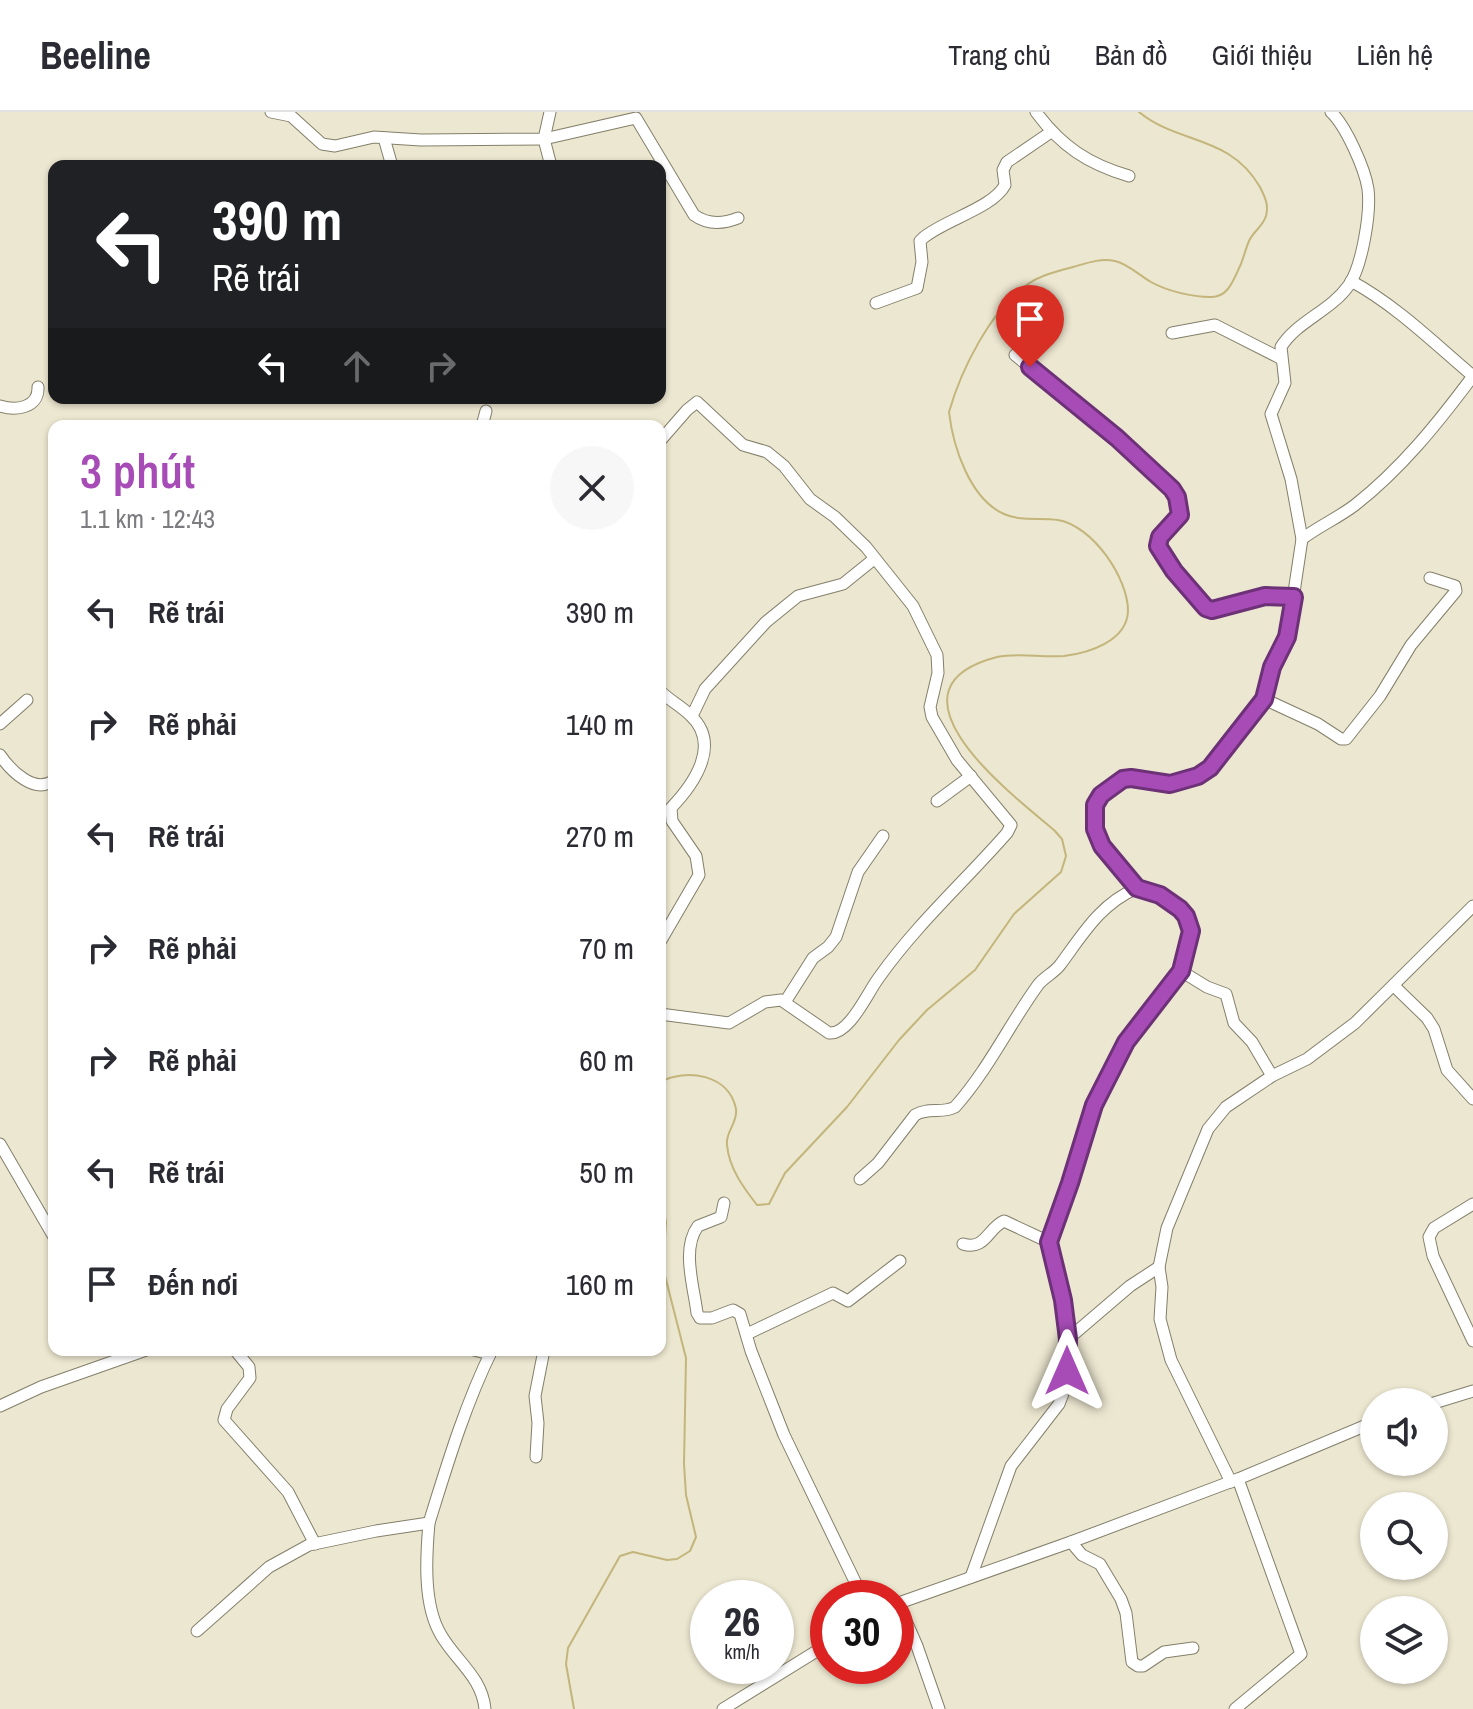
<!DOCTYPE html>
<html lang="vi">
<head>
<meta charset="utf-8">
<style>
	body { margin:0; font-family:"Archivo Narrow",sans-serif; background:#f7f7f7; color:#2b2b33; height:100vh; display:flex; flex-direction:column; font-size:30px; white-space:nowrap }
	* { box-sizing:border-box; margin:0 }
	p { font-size:26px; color:#7c7c81 }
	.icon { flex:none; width:44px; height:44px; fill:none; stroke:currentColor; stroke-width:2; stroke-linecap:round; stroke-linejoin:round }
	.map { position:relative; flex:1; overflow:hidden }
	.panel { position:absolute; left:48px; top:308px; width:618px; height:936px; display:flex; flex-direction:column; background:#fff; border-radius:16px; box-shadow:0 2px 6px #0004 }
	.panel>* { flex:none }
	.guide { position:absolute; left:48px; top:48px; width:618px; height:244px; border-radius:16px; box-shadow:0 2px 6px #0004; background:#202124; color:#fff; overflow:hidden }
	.fabs { position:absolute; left:1360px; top:1276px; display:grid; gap:16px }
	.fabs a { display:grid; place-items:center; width:88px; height:88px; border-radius:50%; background:#fff; box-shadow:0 2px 6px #0004; font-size:40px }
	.speed { position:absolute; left:690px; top:1468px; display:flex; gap:16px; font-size:40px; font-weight:700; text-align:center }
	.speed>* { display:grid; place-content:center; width:104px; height:104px; border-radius:50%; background:#fff; box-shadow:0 2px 6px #0004; line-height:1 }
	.speed small { font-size:20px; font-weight:400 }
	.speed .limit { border:12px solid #d22; background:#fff; color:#111 }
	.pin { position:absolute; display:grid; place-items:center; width:68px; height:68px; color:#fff; margin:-82px -34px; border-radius:50% 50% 50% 0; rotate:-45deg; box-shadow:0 0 8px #0007 }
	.pin .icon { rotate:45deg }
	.me { position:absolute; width:88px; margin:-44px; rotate:0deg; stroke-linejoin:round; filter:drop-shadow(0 0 6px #0008) }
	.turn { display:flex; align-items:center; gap:28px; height:168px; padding:0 32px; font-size:36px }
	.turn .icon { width:104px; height:104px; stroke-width:2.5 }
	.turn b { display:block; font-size:56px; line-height:68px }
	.lanes { display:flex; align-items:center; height:76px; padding:0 32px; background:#0003; justify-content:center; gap:40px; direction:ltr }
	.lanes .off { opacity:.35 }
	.round { display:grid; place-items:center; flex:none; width:84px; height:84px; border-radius:42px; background:#f7f7f7 }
	.headline { display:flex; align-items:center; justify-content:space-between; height:136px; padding:0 32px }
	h1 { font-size:48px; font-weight:600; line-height:60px; color:#a74cb7 }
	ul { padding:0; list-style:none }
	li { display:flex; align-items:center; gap:24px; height:112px; padding:0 32px }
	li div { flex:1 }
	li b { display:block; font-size:30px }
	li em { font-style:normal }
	header { display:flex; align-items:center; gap:48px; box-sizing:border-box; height:112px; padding:0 40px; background:#fff; border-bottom:2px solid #e1e1e2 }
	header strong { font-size:38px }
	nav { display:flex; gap:44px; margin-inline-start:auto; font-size:28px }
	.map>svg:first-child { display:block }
</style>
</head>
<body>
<header>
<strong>Beeline</strong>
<nav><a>Trang chủ</a><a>Bản đồ</a><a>Giới thiệu</a><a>Liên hệ</a></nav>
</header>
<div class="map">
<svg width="1473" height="1597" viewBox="0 0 1473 1597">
	<rect width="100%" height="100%" fill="#ece7d0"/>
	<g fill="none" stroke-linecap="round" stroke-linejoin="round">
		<g stroke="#c3b57b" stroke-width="2">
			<path d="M660 970C686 956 729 962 736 997 738 1011 725 1020 727 1033 729 1056 743 1075 757 1093L769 1092 785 1061 847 995 899 928 927 898 975 858 1014 802 1061 760 1066 744 1062 727 1054 718C1012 683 874 577 997 545 1020 540 1041 546 1064 544 1089 541 1127 529 1128 499 1128 466 1093 414 1058 408 1040 405 1022 410 1004 402 970 387 953 335 949 300 961 258 991 197 1028 172 1041 163 1058 159 1073 155 1087 151 1100 146 1115 149 1128 152 1139 163 1151 170 1167 179 1192 185 1210 185 1229 186 1234 166 1241 152 1244 144 1246 136 1249 129 1253 120 1263 114 1266 104 1269 93 1265 85 1260 75 1229 22 1179 33 1139 0"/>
			<path d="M574 1597 566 1552 568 1536 620 1444 633 1440 667 1448 677 1447 690 1439 696 1425 686 1383 684 1352 686 1246 663 1156 666 1110 660 1081"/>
		</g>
		<g stroke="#837f6a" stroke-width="13">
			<g id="minor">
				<path d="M271 0 291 4 322 32 335 34 374 25 421 28 544 27 636 6 694 103C708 113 723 112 738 106"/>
				<path d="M550 0 544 27 551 54"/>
				<path d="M1036 0C1061 34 1088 52 1129 64"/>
				<path d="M384 26 392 54"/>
				<path d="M876 191 917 176 922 150 920 129 923 126C944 108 993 96 1005 73L1003 58 1007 50 1051 20"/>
				<path d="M1172 221 1215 213 1280 246"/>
				<path d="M1015 243 1117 326 1163 369 1177 385 1180 403 1159 427 1158 434 1174 459 1206 496C1218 499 1231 490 1243 488 1261 484 1276 483 1294 485"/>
				<path d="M0 294C16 299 39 296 38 275"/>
				<path d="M482 314 486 299"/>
				<path d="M660 329 687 298 697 290 743 333 767 340 784 354 810 387 835 405 866 435 913 494 937 543 938 561 930 595 932 605 957 648 1011 713 1007 721C965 769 917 812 880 864 868 879 850 923 829 921L781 888 765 890 729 911 660 902"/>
				<path d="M1302 427C1319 414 1338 406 1355 393 1401 357 1438 311 1473 264 1434 231 1397 194 1351 169"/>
				<path d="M660 579C669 588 681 594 690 603 722 632 694 672 671 696L672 709 696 744 699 763 660 830"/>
				<path d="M1264 587 1318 612 1341 627H1346L1380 584 1411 533 1456 479 1455 474 1430 466"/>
				<path d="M692 604 705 577 766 510 798 484 843 472 874 447"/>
				<path d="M0 612 27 588"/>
				<path d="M0 643C11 659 35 683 54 668"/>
				<path d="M937 689 971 664"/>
				<path d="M1181 859 1207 875 1226 882 1234 911 1252 930 1272 964"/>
				<path d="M1394 874 1427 906 1434 917 1447 958 1473 987"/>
				<path d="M785 890 813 846 828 835 836 825 858 760 883 724"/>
				<path d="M0 1032 54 1125"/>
				<path d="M860 1067 878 1051 915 1003C928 995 943 1002 955 995 988 958 1009 913 1038 873 1044 865 1054 861 1060 853 1083 822 1100 792 1137 776"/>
				<path d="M724 1091 721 1105 698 1114C681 1137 694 1175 697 1201L700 1206H712L733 1198 740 1202 751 1239 784 1323 863 1486"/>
				<path d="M1473 1092 1434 1116 1429 1125 1433 1144 1473 1229"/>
				<path d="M963 1132C985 1139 988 1116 1004 1109L1049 1130"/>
				<path d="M747 1222 833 1181 848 1189 900 1149"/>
				<path d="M1068 1227 1130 1174 1159 1155"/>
				<path d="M235 1238 249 1255 250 1266 227 1297 224 1308 288 1380 315 1432"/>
				<path d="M474 1238 490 1242"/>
				<path d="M1434 1291 1473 1279"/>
				<path d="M0 1294 41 1275 146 1238"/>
				<path d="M536 1345 538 1311 535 1284 544 1238"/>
				<path d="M1231 1370 1171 1248 1160 1207 1162 1175 1159 1155 1167 1116 1208 1017 1226 995 1272 964 1307 947 1355 911 1473 794"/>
				<path d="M1071 1430 1082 1443 1100 1452 1121 1487 1126 1501 1132 1550 1138 1554H1143L1164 1540 1193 1536"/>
				<path d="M971 1465 1011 1354 1059 1292 1064 1279 1068 1227 1061 1176 1049 1130 1070 1071 1089 1005 1126 930 1181 859 1191 819 1186 804 1180 797 1160 783 1137 776 1102 734 1095 717V693L1101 683 1123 667 1131 666 1170 672 1206 660 1264 587 1272 555 1288 520 1302 427 1291 367 1271 302 1285 271 1281 235C1297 209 1331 199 1349 173 1362 154 1371 101 1368 77 1365 57 1346 14 1331 0"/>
				<path d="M898 1491 917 1534 939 1597"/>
				<path d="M896 1492 1071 1430 1238 1367 1374 1310"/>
				<path d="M197 1519 269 1455 309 1433 376 1419 429 1411"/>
				<path d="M485 1597C482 1565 456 1549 441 1523 423 1493 426 1445 429 1411 447 1353 465 1293 492 1238"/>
				<path d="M723 1597 828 1532"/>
				<path d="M1235 1597 1301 1542 1238 1367"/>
			</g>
		</g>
		<use href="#minor" stroke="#fff" stroke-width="11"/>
	</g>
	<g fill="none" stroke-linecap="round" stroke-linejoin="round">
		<g stroke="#6d3177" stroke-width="20">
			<path id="route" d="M1030 255 1117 326 1172 377 1177 385 1180 403 1160 425 1158 434 1174 459 1206 496 1212 498 1265 484 1294 485 1287 525 1272 555 1264 587 1210 656 1198 664 1170 672 1131 666 1123 667 1101 683 1095 693V717L1102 734 1137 776 1160 783 1180 797 1186 804 1191 819 1181 859 1126 930 1094 993 1070 1071 1049 1130 1063 1188 1068 1227 1067 1259"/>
		</g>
		<use href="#route" stroke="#a74cb7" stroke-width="14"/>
	</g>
</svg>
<div class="fabs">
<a><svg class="icon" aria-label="sound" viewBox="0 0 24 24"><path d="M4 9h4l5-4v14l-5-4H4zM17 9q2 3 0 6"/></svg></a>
<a><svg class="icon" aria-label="search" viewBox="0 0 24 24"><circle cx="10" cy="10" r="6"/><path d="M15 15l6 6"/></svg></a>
<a><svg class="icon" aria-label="layers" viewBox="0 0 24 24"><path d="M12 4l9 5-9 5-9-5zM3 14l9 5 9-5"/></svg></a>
</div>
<div class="speed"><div>26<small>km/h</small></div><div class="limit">30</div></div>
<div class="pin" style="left:1030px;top:255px;background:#d93025"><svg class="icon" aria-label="arrive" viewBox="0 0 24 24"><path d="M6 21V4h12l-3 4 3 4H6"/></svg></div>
<svg class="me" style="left:1067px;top:1259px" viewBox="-20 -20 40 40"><path d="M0-17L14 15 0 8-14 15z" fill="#a74cb7" stroke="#fff" stroke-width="4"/></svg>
<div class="guide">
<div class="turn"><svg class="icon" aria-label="left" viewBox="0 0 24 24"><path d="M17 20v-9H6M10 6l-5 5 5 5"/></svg><div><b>390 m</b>Rẽ trái</div></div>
<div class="lanes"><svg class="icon" aria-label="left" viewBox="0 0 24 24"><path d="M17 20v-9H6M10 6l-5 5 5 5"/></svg><svg class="icon off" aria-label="ahead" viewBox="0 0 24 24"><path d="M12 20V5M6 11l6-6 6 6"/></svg><svg class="icon off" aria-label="right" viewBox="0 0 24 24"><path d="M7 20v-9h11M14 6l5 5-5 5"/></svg></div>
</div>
<section class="panel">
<div class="headline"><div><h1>3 phút</h1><p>1.1 km · 12:43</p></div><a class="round"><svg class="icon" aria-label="close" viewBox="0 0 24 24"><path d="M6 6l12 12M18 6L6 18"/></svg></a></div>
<ul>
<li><svg class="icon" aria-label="left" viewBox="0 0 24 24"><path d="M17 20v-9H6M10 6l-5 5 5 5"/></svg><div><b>Rẽ trái</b></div><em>390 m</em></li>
<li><svg class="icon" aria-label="right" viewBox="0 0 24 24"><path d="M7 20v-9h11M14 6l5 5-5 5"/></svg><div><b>Rẽ phải</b></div><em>140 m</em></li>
<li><svg class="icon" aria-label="left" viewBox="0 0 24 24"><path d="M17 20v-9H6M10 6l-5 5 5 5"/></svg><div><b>Rẽ trái</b></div><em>270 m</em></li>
<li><svg class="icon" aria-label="right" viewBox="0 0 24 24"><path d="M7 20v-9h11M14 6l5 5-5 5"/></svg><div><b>Rẽ phải</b></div><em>70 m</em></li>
<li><svg class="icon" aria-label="right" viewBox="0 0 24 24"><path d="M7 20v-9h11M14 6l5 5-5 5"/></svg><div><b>Rẽ phải</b></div><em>60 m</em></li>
<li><svg class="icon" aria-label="left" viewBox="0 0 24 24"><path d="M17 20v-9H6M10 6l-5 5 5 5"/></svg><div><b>Rẽ trái</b></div><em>50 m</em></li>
<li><svg class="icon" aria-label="arrive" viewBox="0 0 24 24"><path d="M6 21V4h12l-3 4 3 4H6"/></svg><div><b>Đến nơi</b></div><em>160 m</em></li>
</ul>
</section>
</div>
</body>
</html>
